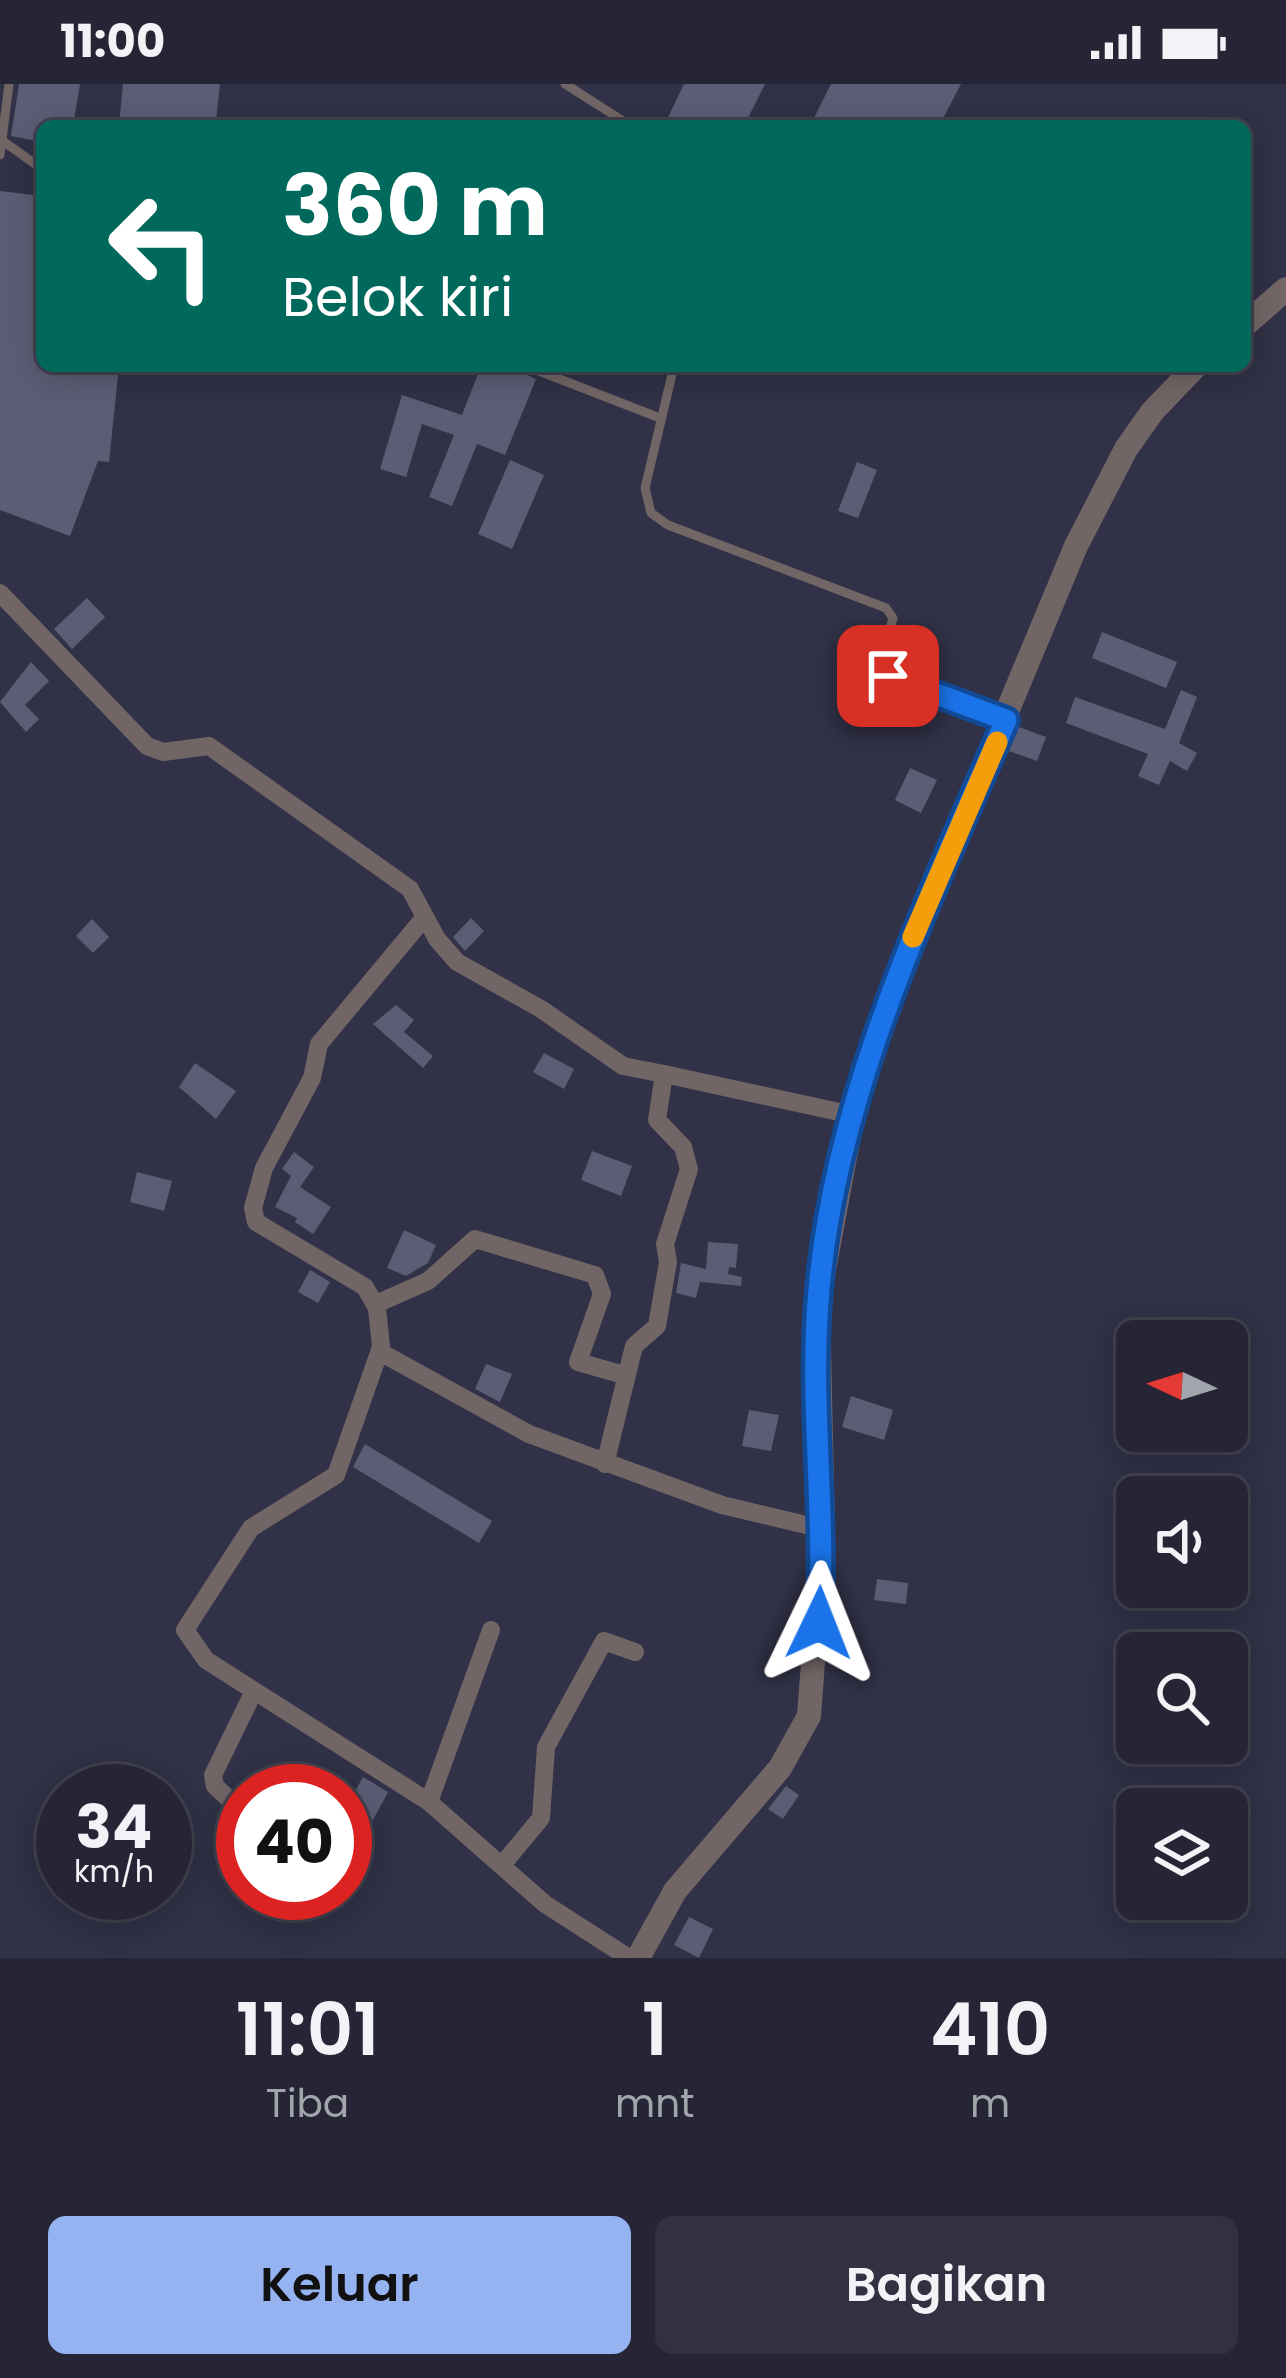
<!DOCTYPE html>
<html lang="id">
<head>
<meta charset="utf-8">
<style>
	body { margin:0; font-family:Poppins,sans-serif; background:#313141; color:#f1f3f6; height:100vh; display:flex; flex-direction:column; font-size:45px; white-space:nowrap }
	* { box-sizing:border-box; margin:0 }
	p { font-size:39px; color:#a3a5ad }
	.icon { flex:none; width:66px; height:66px; fill:none; stroke:currentColor; stroke-width:2; stroke-linecap:round; stroke-linejoin:round }
	.map { position:relative; height:1874px; overflow:hidden }
	.drawer { display:flex; flex-direction:column; background:#252535; flex:1 }
	.drawer>* { flex:none }
	.hud { position:absolute; left:36px; top:36px; width:1215px; height:252px; border-radius:18px; box-shadow:0 6px 30px #0003,0 0 0 3px #424250; background:#00695c; color:#fff; overflow:hidden }
	.needle { width:78px; rotate:274deg }
	.controls { position:absolute; left:1116px; top:1236px; display:grid; gap:24px }
	.controls a { display:grid; place-items:center; width:132px; height:132px; border-radius:18px; background:#252535; box-shadow:0 6px 30px #0003,0 0 0 3px #424250; font-size:60px }
	.speed { position:absolute; left:36px; top:1680px; display:flex; gap:24px; font-size:60px; font-weight:700; text-align:center }
	.speed>* { display:grid; place-content:center; width:156px; height:156px; border-radius:50%; background:#252535; box-shadow:0 6px 30px #0003,0 0 0 3px #424250; line-height:1 }
	.speed small { font-size:30px; font-weight:400 }
	.speed .limit { border:18px solid #d22; background:#fff; color:#111 }
	.pin { position:absolute; display:grid; place-items:center; width:102px; height:102px; color:#fff; margin:-51px; border-radius:24px; box-shadow:0 6px 18px #0006 }
	.me { position:absolute; width:132px; margin:-66px; rotate:2deg; stroke-linejoin:round; filter:drop-shadow(0 0 9px #0008) }
	.turn { display:flex; align-items:center; gap:42px; height:252px; padding:0 48px; font-size:54px }
	.turn .icon { width:156px; height:156px; stroke-width:2.5 }
	.turn b { display:block; font-size:84px; line-height:102px }
	.eta { display:flex; justify-content:space-evenly; align-items:center; height:204px; text-align:center }
	.eta b { font-size:72px; font-weight:600; line-height:84px }
	.button { display:flex; gap:24px; margin-top:auto; padding:24px 48px }
	.button a { flex:1; height:138px; border-radius:18px; background:#95b2f1; color:#111; font-size:48px; font-weight:600; line-height:138px; text-align:center }
	.button a+a { background:#313141; color:#f1f3f6 }
	.status { display:flex; justify-content:space-between; align-items:center; height:84px; padding:0 60px; background:#252535; direction:ltr }
	.status svg { height:33px; fill:currentColor }
	.map>svg:first-child { display:block }
</style>
</head>
<body>
<div class="status"><b>11:00</b><svg viewBox="0 0 49 12"><path d="M0 12V9h3v3zM5 12V6h3v6zM10 12V3h3v9zM15 12V0h3v12zM26 1h20v11H26zM47 4h2v5h-2z"/></svg></div>
<div class="map">
<svg width="1286" height="1874" viewBox="0 0 1286 1874">
	<rect width="100%" height="100%" fill="#313147"/>
	<g fill="#5c5c75">
		<path d="M19 0H80L73 42H42V58L11 52Z"/>
		<path d="M123 0H220L216 36 205 35 204 42H119Z"/>
		<path d="M684 0H765L744 42H664Z"/>
		<path d="M831 0H961L939 42H810Z"/>
		<path d="M0 107 42 112V282H119L109 378 98 377 70 452 0 426Z"/>
		<path d="M481 282 513 285 536 295 505 371 477 360 452 422 429 413 454 351 422 340 406 393 380 385 402 311 462 331Z"/>
		<path d="M510 376 544 391 512 465 478 450Z"/>
		<path d="M857 378 877 386 858 434 838 427Z"/>
		<path d="M87 514 105 533 72 565 54 545Z"/>
		<path d="M1102 548 1177 578 1166 604 1092 574Z"/>
		<path d="M31 578 49 597 25 621 39 635 26 648 0 618Z"/>
		<path d="M1181 606 1197 613 1179 659 1197 669 1187 687 1170 677 1159 701 1138 692 1148 670 1066 639 1075 613 1165 645Z"/>
		<path d="M1019 643 1046 653 1037 677 1009 667Z"/>
		<path d="M910 684 937 696 921 729 895 716Z"/>
		<path d="M471 834 484 847 465 867 453 853Z"/>
		<path d="M92 835 109 853 93 869 76 852Z"/>
		<path d="M396 921 414 936 404 948 433 972 423 984 373 940Z"/>
		<path d="M544 969 574 985 564 1005 533 988Z"/>
		<path d="M195 979 236 1007 216 1035 179 1003Z"/>
		<path d="M592 1067 632 1082 621 1112 581 1096Z"/>
		<path d="M294 1068 314 1083 300 1103 331 1123 313 1150 295 1138 297 1134 275 1123 291 1092 282 1085Z"/>
		<path d="M137 1088 172 1097 164 1127 130 1118Z"/>
		<path d="M404 1146 436 1161 428 1179 406 1192 387 1184Z"/>
		<path d="M708 1158 738 1160 736 1184 729 1183 728 1190 742 1193 741 1202 700 1198 696 1214 676 1209 681 1179 706 1185Z"/>
		<path d="M310 1186 330 1198 318 1219 298 1208Z"/>
		<path d="M486 1280 512 1290 500 1318 475 1305Z"/>
		<path d="M851 1312 893 1326 884 1356 842 1343Z"/>
		<path d="M749 1326 779 1331 771 1367 742 1362Z"/>
		<path d="M365 1360 492 1437 479 1459 353 1383Z"/>
		<path d="M877 1495 908 1499 906 1520 874 1516Z"/>
		<path d="M363 1693 388 1708 373 1736 347 1722Z"/>
		<path d="M786 1702 799 1711 783 1735 768 1725Z"/>
		<path d="M689 1833 713 1845 699 1874 674 1861Z"/>
	</g>
	<g fill="none" stroke-linecap="round" stroke-linejoin="round">
		<g stroke="#726566" stroke-width="9">
			<path d="M565 0 631 42"/>
			<path d="M0 55 42 85"/>
			<path d="M0 71 9 0"/>
			<path d="M526 282 660 334"/>
			<path d="M674 282 645 404 651 429 668 441 886 524 893 534 880 581 888 592 1001 634"/>
		</g>
		<g stroke="#726566" stroke-width="18">
			<path d="M0 509 147 662 163 668 209 662 410 805 437 855 457 878 541 925 623 982 664 990 657 1036 683 1063 689 1085 665 1160 668 1178 657 1242 634 1262 605 1380"/>
			<path d="M424 834 319 960 312 994 264 1084 253 1124 256 1138 365 1203 377 1224 381 1263 336 1391 251 1444 185 1546 206 1576 429 1718 545 1820 629 1874"/>
			<path d="M664 990 853 1031"/>
			<path d="M376 1220 428 1197 475 1155 595 1191 602 1210 578 1278 624 1291"/>
			<path d="M380 1268 529 1350 722 1421 823 1445"/>
			<path d="M232 1718 215 1702 213 1691 253 1609"/>
			<path d="M429 1718 491 1546"/>
			<path d="M502 1781 541 1734 546 1663 604 1557 635 1568"/>
		</g>
		<g stroke="#726566" stroke-width="24">
			<path d="M1245 241 1286 205"/>
			<path d="M638 1874 675 1807 780 1684 809 1632 823 1445 818 1218 856 1014 912 856 1076 462 1126 365 1152 328 1196 282"/>
		</g>
	</g>
	<g fill="none" stroke-linecap="round" stroke-linejoin="round">
		<g stroke="#114b97" stroke-width="30">
			<path id="route" d="M819 1539C826 1432 810 1325 818 1218 832 1017 928 818 1006 636L888 592"/>
		</g>
		<use href="#route" stroke="#1a73e8" stroke-width="21"/>
		<path stroke="#f59e0b" stroke-width="21" d="M913 853 997 658"/>
	</g>
</svg>
<div class="controls">
<a><svg class="needle" viewBox="-14 -14 28 28"><path d="M0-13l5 13h-10z" fill="#e53935"/><path d="M0 13l5-13h-10z" fill="#a3a5ad"/></svg></a>
<a><svg class="icon" aria-label="sound" viewBox="0 0 24 24"><path d="M4 9h4l5-4v14l-5-4H4zM17 9q2 3 0 6"/></svg></a>
<a><svg class="icon" aria-label="search" viewBox="0 0 24 24"><circle cx="10" cy="10" r="6"/><path d="M15 15l6 6"/></svg></a>
<a><svg class="icon" aria-label="layers" viewBox="0 0 24 24"><path d="M12 4l9 5-9 5-9-5zM3 14l9 5 9-5"/></svg></a>
</div>
<div class="speed"><div>34<small>km/h</small></div><div class="limit">40</div></div>
<div class="pin" style="left:888px;top:592px;background:#d93025"><svg class="icon" aria-label="arrive" viewBox="0 0 24 24"><path d="M6 21V4h12l-3 4 3 4H6"/></svg></div>
<svg class="me" style="left:819px;top:1539px" viewBox="-20 -20 40 40"><path d="M0-17L14 15 0 8-14 15z" fill="#1a73e8" stroke="#fff" stroke-width="4"/></svg>
<div class="hud">
<div class="turn"><svg class="icon" aria-label="left" viewBox="0 0 24 24"><path d="M17 20v-9H6M10 6l-5 5 5 5"/></svg><div><b>360 m</b>Belok kiri</div></div>
</div>
</div>
<section class="drawer">
<div class="eta">
<div><b>11:01</b><p>Tiba</p></div>
<div><b>1</b><p>mnt</p></div>
<div><b>410</b><p>m</p></div>
</div>
<div class="button"><a>Keluar</a><a>Bagikan</a></div>
</section>
</body>
</html>
